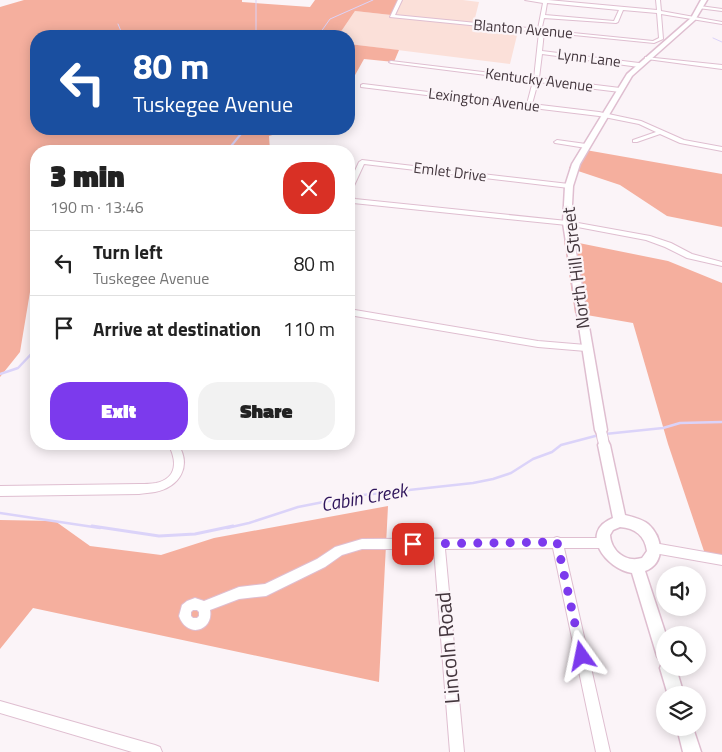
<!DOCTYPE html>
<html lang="en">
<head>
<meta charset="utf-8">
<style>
	body { margin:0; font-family:"Titillium Web",sans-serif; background:#f2f2f2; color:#222; height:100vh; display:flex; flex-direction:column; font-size:19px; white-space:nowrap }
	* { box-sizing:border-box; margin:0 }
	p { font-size:16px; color:#767676 }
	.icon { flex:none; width:28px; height:28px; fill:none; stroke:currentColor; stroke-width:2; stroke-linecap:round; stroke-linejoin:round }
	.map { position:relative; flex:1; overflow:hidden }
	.details { position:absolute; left:30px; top:145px; width:325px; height:305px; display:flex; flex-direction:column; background:#fff; border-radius:20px; box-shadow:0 2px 12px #0003 }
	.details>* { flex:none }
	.top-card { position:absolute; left:30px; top:30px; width:325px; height:105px; border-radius:20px; box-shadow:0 2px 12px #0003; background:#1a4fa0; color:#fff; overflow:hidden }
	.tools { position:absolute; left:656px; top:566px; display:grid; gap:10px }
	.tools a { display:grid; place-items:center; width:50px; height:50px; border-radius:50%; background:#fff; box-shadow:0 2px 12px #0003; font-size:25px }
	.pin { position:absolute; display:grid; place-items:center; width:42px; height:42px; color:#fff; margin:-21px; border-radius:10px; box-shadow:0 2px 8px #0006 }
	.me { position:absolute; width:55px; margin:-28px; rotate:348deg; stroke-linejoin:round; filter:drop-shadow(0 0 4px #0008) }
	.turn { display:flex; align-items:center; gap:18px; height:105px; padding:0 20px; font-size:22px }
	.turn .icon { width:65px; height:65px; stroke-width:2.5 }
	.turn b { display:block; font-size:35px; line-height:42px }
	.round { display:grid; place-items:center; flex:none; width:52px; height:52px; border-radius:20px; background:#f2f2f2 }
	.summary { display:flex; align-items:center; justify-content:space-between; height:85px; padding:0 20px }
	h1 { font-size:30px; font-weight:800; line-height:38px }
	.action { display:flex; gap:10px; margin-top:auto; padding:10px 20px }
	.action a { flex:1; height:58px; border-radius:20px; background:#7c3aed; color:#fff; font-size:20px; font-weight:800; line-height:58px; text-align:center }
	.action a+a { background:#f2f2f2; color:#222 }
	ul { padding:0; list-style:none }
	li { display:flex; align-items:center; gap:15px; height:65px; padding:0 20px; border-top:1px solid #e0e0e0 }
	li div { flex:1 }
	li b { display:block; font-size:19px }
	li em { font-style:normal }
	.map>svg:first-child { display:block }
</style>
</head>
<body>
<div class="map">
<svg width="722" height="752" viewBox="0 0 722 752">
	<rect width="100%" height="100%" fill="#fbf4f8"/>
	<path fill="#fbe0d9" d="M400 0H463L479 2 474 22 519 27 510 64 349 44V36H338L355 11 391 15Z"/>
	<g fill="#f5af9e">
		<path d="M24 0H242V2L310 7 315 0H400L391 15 355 11 338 36H36V129H293L269 136 270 151H36V286H31L20 352 0 377V7Z"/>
		<path d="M349 44 399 50 394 62 364 59 349 86Z"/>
		<path d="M580 149 722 174V227L667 216 620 185 569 168Z"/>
		<path d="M564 240 668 261 722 283V564L708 563 668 444 633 323 575 313Z"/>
		<path d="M388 506 379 682 33 608 0 649V520L55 521 90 546 161 555 214 538Z"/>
	</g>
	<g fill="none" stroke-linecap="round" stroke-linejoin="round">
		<g stroke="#dbd3f9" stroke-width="1">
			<path d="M256 0V36"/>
			<path d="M118 24 123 36"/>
			<path d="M318 36 330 19 373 0"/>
			<path d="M713 38 722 42"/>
		</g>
		<path stroke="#dbd3f9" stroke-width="2" d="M227 151 245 129"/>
		<g stroke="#dbd3f9" stroke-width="2.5">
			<path d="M0 374 18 368 36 349"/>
			<path d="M605 434 663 428 680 423 722 422"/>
			<path d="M0 513 100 528"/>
			<path d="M227 528 249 523 298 507 354 496 473 483 493 479 511 473 533 459 552 452 561 445 599 435"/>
		</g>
		<path stroke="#dbd3f9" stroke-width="3" d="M92 526 159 536 195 534 233 526"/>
		<g stroke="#dfbed0" stroke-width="2">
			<g id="minor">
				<path d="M398 0H402L395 15 538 29 543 3 525 0H548L657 10 656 0H660L661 11 722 22V24L661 14 663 39 654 43 544 32 542 51 639 63 642 65 639 67 542 54 539 78 620 88 623 90 620 92 538 82 532 104 599 112 641 121 684 140 722 147V151L680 143 660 134 637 142H633V140L656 132 639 124 599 116 361 87V85L363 84 527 104 533 81 391 63 389 62 391 61 534 78 539 32 390 17ZM547 3 619 10 614 21 545 15ZM623 10 657 13 659 38 653 41 543 30 542 27 544 18 616 23 618 22Z"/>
				<path d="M700 6 722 9V11L698 8Z"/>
				<path d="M645 57 722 65V69L647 59H645Z"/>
				<path d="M557 140 586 144 589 146 586 148 555 143 554 142Z"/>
				<path d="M362 160 569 184 572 186 569 188 364 164 352 190 349 192V184L359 162Z"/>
				<path d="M349 192 351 193 355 199 567 221 650 236 671 243 692 254 722 262V266L687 258 665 247 646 240 567 225 353 203 349 199Z"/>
				<path d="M349 309 538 341 586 345 590 348 586 351 538 347 349 315Z"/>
				<path d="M601 426 604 427C607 432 610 443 607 448L604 449 601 448C598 443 595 432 598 427Z"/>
				<path d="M168 444H178C192 466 180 487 155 492 150 493 144 493 139 494L0 496V486L139 484C144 484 150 484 156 483 178 478 177 460 168 444Z"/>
				<path d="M557 537 560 538H603L607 539 608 543 607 547 603 548H564L610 752H596L553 548 445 549 464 752H450L434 549H362L342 555 325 567 266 596 239 599 210 610C214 631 187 639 179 616L182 605 187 601 195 598 204 601 239 587 265 584 317 559 335 547 362 539 554 538ZM193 610H197L199 612V616L197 618H193L191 616V612Z"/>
				<path d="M654 543 722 555V565L654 553 650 552 649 548 650 544Z"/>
				<path d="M0 701 155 745 160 747 162 752H132L0 713Z"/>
			</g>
		</g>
		<g stroke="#dfbed0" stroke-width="3">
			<g id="tertiary">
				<path d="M701 0H707L695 20 632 76 580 164 573 186 571 223 607 430 605 434 601 435 597 434 595 430 563 223 565 186 572 164 627 74 691 18Z"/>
				<path d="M604 440 608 441 610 445 625 515C633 517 642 519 648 524 663 537 666 563 645 571L666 635 665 668H676L684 695H668L660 668 662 663 660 661 657 656 632 573C606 569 578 532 613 518L598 445 600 441ZM620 527C635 528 645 536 647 551L642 558C626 563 611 551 610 535L613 530Z"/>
				<path d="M677 728H693L701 752H683Z"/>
			</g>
		</g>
		<use href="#minor" fill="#fff" fill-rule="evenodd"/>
		<use href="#tertiary" fill="#fff" fill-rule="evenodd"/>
	</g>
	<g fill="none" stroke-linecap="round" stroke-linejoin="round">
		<path stroke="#7c3aed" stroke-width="9" stroke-dasharray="0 16.2" d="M413 544 557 542 582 656"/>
	</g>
	<g text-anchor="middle" stroke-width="4.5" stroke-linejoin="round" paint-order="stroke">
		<g font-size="15" fill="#43363d" stroke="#fbf4f8">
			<text transform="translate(523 29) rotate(5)" y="5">Blanton Avenue</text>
			<text transform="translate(589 58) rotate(7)" y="5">Lynn Lane</text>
			<text transform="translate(539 80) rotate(7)" y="5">Kentucky Avenue</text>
			<text transform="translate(484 100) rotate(7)" y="5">Lexington Avenue</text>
			<text transform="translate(450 172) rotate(7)" y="5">Emlet Drive</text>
		</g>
		<g font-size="18" fill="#43363d" stroke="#fbf4f8">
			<text transform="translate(576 268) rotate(-97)" y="6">North Hill Street</text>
		</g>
		<g font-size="19" font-style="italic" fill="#2f155b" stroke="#fbf4f8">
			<text transform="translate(364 497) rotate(-10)" y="7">Cabin Creek</text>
		</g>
		<g font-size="21" fill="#43363d" stroke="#fbf4f8">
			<text transform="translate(448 648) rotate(-95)" y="7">Lincoln Road</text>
		</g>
	</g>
</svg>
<div class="tools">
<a><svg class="icon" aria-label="sound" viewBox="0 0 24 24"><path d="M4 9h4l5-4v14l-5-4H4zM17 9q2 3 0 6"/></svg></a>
<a><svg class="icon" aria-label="search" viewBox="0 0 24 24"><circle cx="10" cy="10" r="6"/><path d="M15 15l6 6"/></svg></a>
<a><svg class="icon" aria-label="layers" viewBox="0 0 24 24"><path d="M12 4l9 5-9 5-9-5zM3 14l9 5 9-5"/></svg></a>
</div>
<div class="pin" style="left:413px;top:544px;background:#d93025"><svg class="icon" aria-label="arrive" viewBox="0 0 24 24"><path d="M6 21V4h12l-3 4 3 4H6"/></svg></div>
<svg class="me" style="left:582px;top:656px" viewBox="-20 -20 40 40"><path d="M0-17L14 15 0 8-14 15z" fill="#7c3aed" stroke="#fff" stroke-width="4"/></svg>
<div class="top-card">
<div class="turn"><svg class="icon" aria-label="left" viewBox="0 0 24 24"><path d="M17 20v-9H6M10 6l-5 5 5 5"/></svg><div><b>80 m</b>Tuskegee Avenue</div></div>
</div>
<section class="details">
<div class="summary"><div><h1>3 min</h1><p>190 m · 13:46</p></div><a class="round" style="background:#d93025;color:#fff"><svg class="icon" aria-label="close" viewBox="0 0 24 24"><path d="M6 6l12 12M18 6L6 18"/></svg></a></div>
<ul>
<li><svg class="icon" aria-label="left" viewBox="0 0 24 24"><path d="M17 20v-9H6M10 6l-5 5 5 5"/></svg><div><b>Turn left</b><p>Tuskegee Avenue</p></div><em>80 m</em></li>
<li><svg class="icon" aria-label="arrive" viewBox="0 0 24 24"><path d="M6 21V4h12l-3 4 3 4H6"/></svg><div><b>Arrive at destination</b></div><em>110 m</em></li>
</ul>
<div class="action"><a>Exit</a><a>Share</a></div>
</section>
</div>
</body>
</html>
